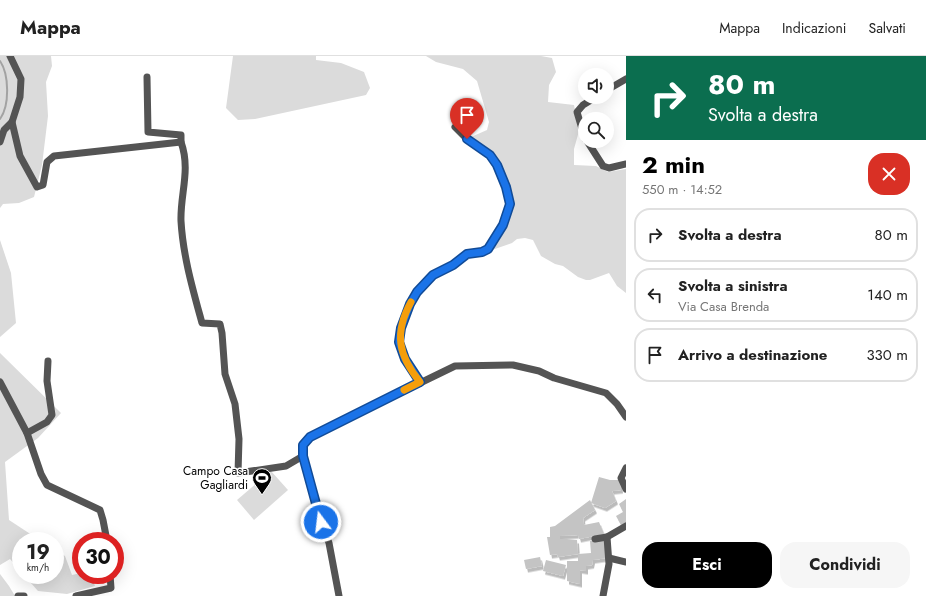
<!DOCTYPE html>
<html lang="it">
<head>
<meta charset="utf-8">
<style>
	body { margin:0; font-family:Jost,sans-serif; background:#f6f6f6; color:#222; height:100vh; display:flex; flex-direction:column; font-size:15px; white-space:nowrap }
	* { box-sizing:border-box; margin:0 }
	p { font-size:13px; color:#767676 }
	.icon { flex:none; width:22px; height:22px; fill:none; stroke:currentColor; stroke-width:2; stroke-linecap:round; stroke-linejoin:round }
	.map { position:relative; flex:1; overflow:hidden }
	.panel { display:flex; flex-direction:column; background:#fff; width:300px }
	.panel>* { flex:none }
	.guide { background:#0b6e4f; color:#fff; overflow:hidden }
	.buttons { position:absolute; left:578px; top:12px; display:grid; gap:8px }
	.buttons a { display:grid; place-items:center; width:36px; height:36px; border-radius:50%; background:#fff; box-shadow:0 4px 16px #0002; font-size:20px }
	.speed { position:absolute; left:12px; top:476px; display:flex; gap:8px; font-size:20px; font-weight:700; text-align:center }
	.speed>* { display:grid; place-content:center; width:52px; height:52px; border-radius:50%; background:#fff; box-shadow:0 4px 16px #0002; line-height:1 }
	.speed small { font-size:10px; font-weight:400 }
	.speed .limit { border:6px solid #d22; background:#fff; color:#111 }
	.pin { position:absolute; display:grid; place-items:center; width:34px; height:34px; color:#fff; margin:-41px -17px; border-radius:50% 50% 50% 0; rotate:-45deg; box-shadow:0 0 4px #0007 }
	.pin .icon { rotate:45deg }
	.me { position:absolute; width:44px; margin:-22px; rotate:345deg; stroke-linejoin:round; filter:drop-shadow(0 0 3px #0008) }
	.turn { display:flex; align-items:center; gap:14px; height:84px; padding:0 16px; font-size:18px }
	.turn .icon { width:52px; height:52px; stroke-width:2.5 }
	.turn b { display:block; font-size:28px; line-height:34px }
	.round { display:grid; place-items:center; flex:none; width:42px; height:42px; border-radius:16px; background:#f6f6f6 }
	.headline { display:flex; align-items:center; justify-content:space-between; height:68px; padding:0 16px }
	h1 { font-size:24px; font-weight:700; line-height:30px; color:#000 }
	.primary-button { display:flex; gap:8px; margin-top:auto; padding:8px 16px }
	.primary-button a { flex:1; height:46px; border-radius:16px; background:#000; color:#fff; font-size:16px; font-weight:700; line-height:46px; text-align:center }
	.primary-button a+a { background:#f6f6f6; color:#222 }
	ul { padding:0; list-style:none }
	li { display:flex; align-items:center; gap:12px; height:54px; margin:0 8px 6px; padding:0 8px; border:2px solid #e0e0e0; border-radius:16px }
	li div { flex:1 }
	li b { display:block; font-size:15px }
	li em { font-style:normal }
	header { display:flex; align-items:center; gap:24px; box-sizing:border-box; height:56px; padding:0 20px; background:#fff; border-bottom:1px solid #e0e0e0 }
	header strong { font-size:19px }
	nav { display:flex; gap:22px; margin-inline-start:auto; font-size:14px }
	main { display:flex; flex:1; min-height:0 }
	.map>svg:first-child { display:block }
</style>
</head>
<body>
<header>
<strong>Mappa</strong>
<nav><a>Mappa</a><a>Indicazioni</a><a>Salvati</a></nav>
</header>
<main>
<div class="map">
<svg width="626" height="540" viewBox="0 0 626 540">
	<defs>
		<filter id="shadow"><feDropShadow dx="2" dy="3.5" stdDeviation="0" flood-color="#0004"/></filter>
	</defs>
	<rect width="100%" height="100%" fill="#fff"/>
	<g fill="#dbdbdb">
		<path d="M0 0H51L52 10 46 26 48 60 42 109 34 141 19 147 3 148 0 152Z"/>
		<path d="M233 0H316V4L341 7 364 16 370 32 366 39 255 63 238 64 226 52Z"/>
		<path d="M426 0H541L552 2 556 16 549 29 548 46 574 49 579 75 574 93V109L596 110 608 116 626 113V237L617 230 609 217 590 224H586L578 221 563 210 555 208 541 200 533 184 525 182 517 183 512 187 489 195 505 170 510 137 506 120 501 108 493 97 471 81 487 74 489 66 477 25 463 13 436 6Z"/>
		<path d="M0 184 11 217 16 267 0 281Z"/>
		<path d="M0 297 61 357 38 382 5 406 9 464 41 485H21V515L10 503 0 509Z"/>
		<path d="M271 415 288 434 254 464 237 444Z"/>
		<path d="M55 494 65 500 72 519 81 517V519H91L95 530 67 538 38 535 24 519H55Z"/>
		<path d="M0 518 9 530 15 540H0Z"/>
	</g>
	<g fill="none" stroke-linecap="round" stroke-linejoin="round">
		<path stroke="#a2a2a2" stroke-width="2" d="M0 5C9 18 10 49 0 63"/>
	</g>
	<g fill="#c4c4c4" filter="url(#shadow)">
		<path d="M599 421 610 424H620L621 434 612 435 616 445 605 452 591 447Z"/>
		<path d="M626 443V466L621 469 616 460 623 456 619 448Z"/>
		<path d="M590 444 595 454 583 462 584 469 599 466 604 478 579 483 578 479 560 480V483H567L577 484 578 498 558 501 557 498 550 499 547 481H550V471L555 470Z"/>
		<path d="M605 483 607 502 593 504 592 509 586 510V515L580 514V528L567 525V505H578V498L591 497 590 485Z"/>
		<path d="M540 501 542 510 526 513 524 504Z"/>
		<path d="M546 504 566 509 563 520 543 515Z"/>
	</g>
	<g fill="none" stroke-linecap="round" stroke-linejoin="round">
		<g stroke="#545454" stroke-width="7">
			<path d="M10 0 21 23 20 41 12 66"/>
			<path d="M607 34 626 23"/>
			<path d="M455 71 467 83 490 99 497 109 506 131 510 148 503 169 488 193 482 196 467 198 453 209 433 219 417 236 410 248 401 272 399 285 405 303 420 327 455 310 513 309 539 315 554 322 606 337 617 348 626 361"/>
			<path d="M585 83 577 56 583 49 596 41"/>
			<path d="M587 85 603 110 609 112 626 108"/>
			<path d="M0 86 4 74 12 66 20 100 37 131 43 129 47 106 54 100 181 86V79L148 76 147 21"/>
			<path d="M181 86C191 114 180 138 181 165 183 200 193 234 202 267L220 268 222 277 225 318 235 348 239 383 238 417 286 410 303 400"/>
			<path d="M0 326 27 377 41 418 47 429 100 454 103 464 107 485"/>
			<path d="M27 377 47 366 52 359 47 325 48 305"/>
			<path d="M626 412 621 422 626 433"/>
			<path d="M595 483 607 481 626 470"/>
			<path d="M609 502 626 506"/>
			<path d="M18 540H24"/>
			<path d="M76 540 111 532 110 519"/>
			<path d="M339 540 329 487 321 466 303 400V389L310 381 420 327"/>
			<path d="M603 540 609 508 607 481"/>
		</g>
	</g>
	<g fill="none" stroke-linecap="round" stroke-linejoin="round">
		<g stroke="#114b97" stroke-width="10">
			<path id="route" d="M321 466 303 400V389L310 381 420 326 405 303 399 286 401 272 410 248 417 236 433 219 453 209 467 198 482 196 488 193 503 169 510 148 506 131 497 109 490 99 467 83"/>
		</g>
		<use href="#route" stroke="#1a73e8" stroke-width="7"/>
		<path stroke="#f59e0b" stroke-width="7" d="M404 334 420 326C398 299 394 277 411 246"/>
	</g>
	<defs>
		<g id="stadium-pin" transform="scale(1)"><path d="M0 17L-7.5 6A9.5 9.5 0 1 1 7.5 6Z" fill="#000" stroke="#fff"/><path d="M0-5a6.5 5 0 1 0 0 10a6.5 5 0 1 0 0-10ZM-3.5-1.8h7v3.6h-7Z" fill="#fff"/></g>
	</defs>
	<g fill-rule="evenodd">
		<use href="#stadium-pin" x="262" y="422"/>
	</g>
	<g text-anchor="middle" stroke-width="3" stroke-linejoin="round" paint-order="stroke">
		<g font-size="12" fill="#000" stroke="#fff" text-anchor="end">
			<text x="248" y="419">Campo Casa<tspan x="248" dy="14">Gagliardi</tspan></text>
		</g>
	</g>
</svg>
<div class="buttons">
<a><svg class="icon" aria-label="sound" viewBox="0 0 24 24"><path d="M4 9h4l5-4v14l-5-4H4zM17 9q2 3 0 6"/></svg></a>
<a><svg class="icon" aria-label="search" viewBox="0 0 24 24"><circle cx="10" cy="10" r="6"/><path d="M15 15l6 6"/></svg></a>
</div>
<div class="speed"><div>19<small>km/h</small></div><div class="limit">30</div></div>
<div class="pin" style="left:467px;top:83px;background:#d93025"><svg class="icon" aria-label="arrive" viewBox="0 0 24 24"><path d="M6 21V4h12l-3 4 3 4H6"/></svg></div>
<svg class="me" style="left:321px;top:466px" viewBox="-20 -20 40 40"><circle r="17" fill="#1a73e8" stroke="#fff" stroke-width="3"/><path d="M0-11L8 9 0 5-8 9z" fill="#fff"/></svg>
</div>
<section class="panel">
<div class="guide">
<div class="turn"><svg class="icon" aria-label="right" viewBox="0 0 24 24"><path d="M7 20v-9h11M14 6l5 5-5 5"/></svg><div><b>80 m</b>Svolta a destra</div></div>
</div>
<div class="headline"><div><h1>2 min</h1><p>550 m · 14:52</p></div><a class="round" style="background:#d93025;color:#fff"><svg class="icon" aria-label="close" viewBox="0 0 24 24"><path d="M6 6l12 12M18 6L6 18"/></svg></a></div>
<ul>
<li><svg class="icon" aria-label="right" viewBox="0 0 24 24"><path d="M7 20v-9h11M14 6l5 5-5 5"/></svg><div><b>Svolta a destra</b></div><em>80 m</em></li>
<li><svg class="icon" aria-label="left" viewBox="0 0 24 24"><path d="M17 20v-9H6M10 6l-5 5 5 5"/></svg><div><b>Svolta a sinistra</b><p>Via Casa Brenda</p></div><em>140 m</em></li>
<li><svg class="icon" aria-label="arrive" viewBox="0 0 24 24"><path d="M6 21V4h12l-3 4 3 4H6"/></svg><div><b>Arrivo a destinazione</b></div><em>330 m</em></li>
</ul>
<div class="primary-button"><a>Esci</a><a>Condividi</a></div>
</section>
</main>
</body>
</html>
